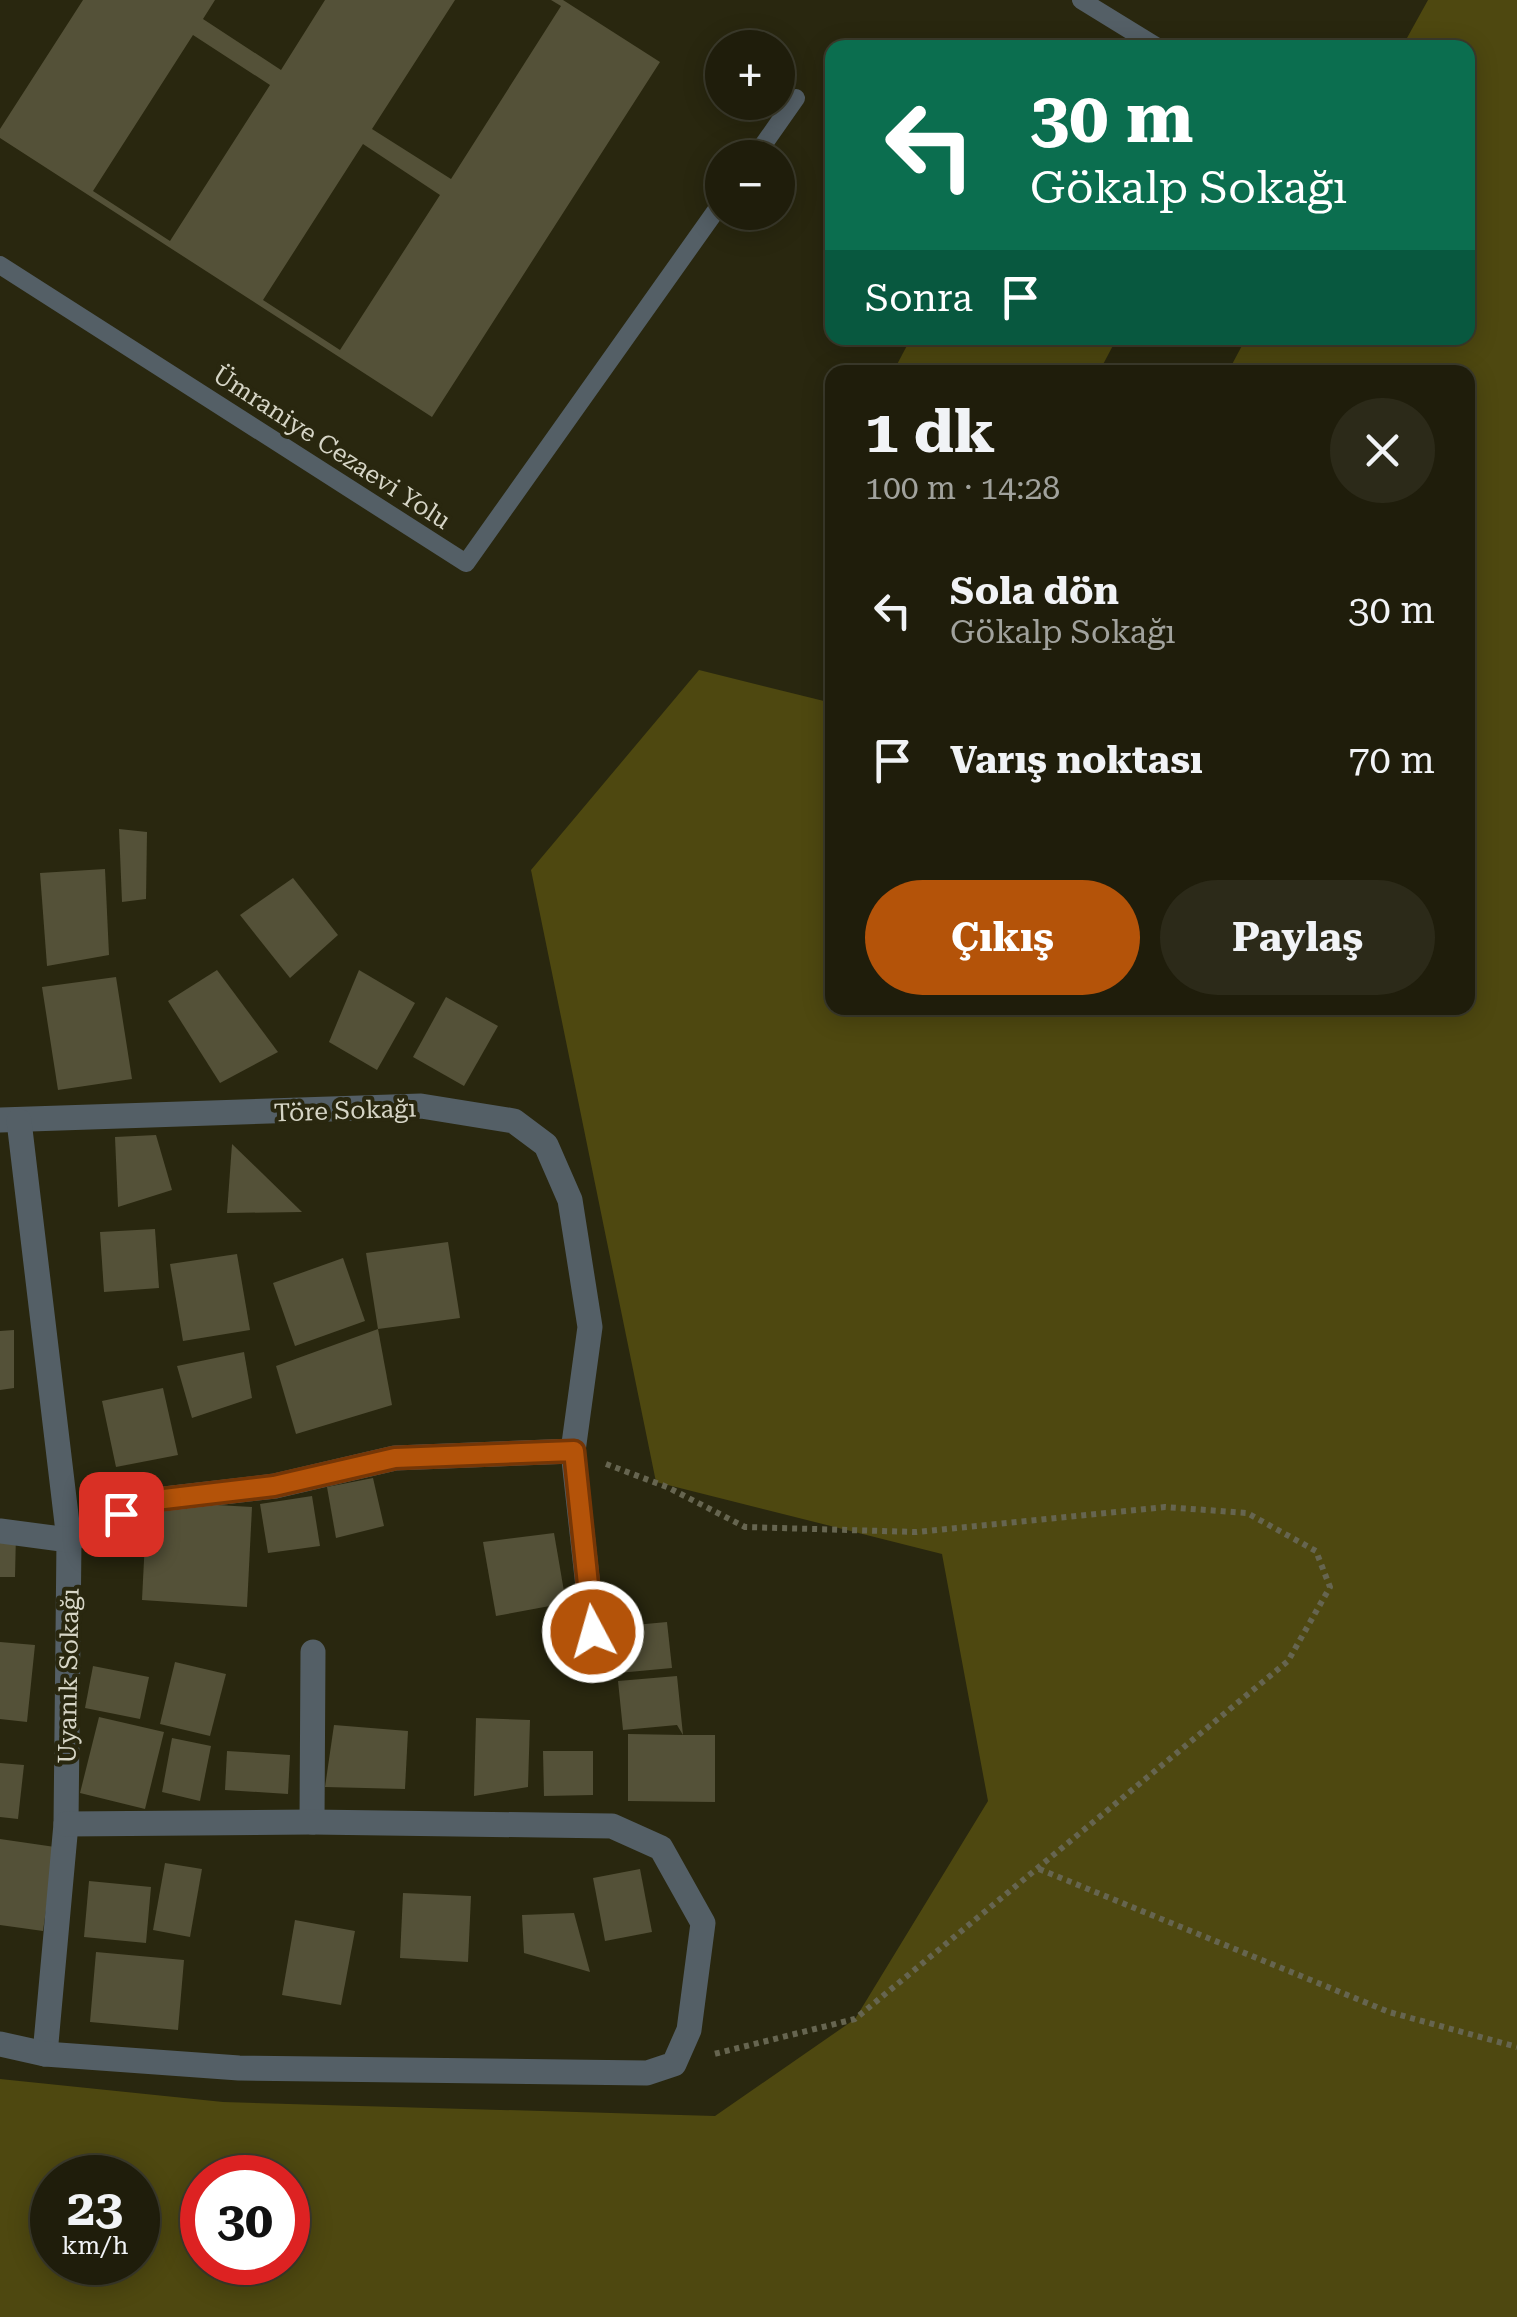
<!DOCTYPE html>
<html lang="tr">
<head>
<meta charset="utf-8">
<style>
	body { margin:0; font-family:"Roboto Serif",serif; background:#2c2a19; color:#f1f3f6; height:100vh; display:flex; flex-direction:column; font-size:38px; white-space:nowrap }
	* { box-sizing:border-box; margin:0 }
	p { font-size:32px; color:#a1a29d }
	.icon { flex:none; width:55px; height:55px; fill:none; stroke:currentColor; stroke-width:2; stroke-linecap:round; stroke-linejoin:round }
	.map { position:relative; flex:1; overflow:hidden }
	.details { position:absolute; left:825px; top:365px; width:650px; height:650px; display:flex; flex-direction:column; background:#1f1d0b; border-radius:20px; box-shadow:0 5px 25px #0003,0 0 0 2px #3c3b2c }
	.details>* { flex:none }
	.guide { position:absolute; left:825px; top:40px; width:650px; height:305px; border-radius:20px; box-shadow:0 5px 25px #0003,0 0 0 2px #3c3b2c; background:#0b6e4f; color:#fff; overflow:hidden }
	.buttons { position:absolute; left:705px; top:30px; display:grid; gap:20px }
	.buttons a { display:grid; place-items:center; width:90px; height:90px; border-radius:50%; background:#1f1d0b; box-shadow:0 5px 25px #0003,0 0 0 2px #3c3b2c; font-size:50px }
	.speed { position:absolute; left:30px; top:2155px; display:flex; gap:20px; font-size:50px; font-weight:700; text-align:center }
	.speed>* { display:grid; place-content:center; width:130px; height:130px; border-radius:50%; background:#1f1d0b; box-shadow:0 5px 25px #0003,0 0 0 2px #3c3b2c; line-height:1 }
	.speed small { font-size:25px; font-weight:400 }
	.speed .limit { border:15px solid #d22; background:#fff; color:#111 }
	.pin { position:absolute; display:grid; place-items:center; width:85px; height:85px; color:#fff; margin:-42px; border-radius:20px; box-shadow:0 5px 15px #0006 }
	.me { position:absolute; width:110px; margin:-55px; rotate:354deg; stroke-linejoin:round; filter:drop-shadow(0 0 8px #0008) }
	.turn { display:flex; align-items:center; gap:35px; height:210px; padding:0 40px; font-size:45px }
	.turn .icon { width:130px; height:130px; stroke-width:2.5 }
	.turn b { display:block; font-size:70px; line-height:85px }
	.then { display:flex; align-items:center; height:95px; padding:0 40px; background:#0003; gap:20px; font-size:38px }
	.round { display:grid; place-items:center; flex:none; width:105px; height:105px; border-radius:52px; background:#2c2a19 }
	.summary { display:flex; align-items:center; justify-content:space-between; height:170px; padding:0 40px }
	h1 { font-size:60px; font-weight:700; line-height:75px }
	.action { display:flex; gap:20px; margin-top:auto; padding:20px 40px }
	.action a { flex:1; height:115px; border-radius:60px; background:#b45309; color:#fff; font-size:40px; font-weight:700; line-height:115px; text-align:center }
	.action a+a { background:#2c2a19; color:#f1f3f6 }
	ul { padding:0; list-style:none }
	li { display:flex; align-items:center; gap:30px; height:150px; padding:0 40px }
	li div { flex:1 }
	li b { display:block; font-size:38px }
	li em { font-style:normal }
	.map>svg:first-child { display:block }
</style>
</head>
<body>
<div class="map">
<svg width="1517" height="2317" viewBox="0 0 1517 2317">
	<rect width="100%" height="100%" fill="#29270f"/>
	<g fill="#4e4810" fill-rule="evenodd">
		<path d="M1428 0H1517V2317H0V2079L223 2102 715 2116 855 2019 988 1801 942 1554 656 1482 531 870 699 670 832 703V1008H1468V372H1228L1246 338H1468V48L1402 47ZM52 2178H138V2262H52ZM202 2178H288V2262H202Z"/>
		<path d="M911 338H1117L1099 372H893Z"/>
	</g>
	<g fill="#545138" fill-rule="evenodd">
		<path d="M83 0H215L203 19 281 70 325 0H455L372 129 451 179 561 6 551 0H563L660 62 432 417 0 138V129ZM193 35 270 85 170 241 93 191ZM363 144 440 195 340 350 263 300Z"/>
		<path d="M119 829 147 832 146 899 122 902Z"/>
		<path d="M105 869 109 955 47 966 40 873Z"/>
		<path d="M293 878 338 935 290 978 240 915Z"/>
		<path d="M217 970 278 1052 220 1083 168 1001Z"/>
		<path d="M359 970 415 1003 377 1070 329 1042Z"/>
		<path d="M116 977 132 1079 58 1090 42 987Z"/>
		<path d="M446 997 498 1026 464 1086 413 1057Z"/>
		<path d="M156 1135 172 1190 118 1207 115 1137Z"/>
		<path d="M232 1144 302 1212 227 1213Z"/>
		<path d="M155 1229 159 1288 104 1292 100 1232Z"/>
		<path d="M448 1242 460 1318 378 1329 366 1253Z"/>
		<path d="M237 1254 250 1330 183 1341 170 1264Z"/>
		<path d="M343 1258 365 1321 295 1346 273 1283Z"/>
		<path d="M378 1329 392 1405 296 1434 276 1366Z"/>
		<path d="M14 1330V1388L0 1390V1331Z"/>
		<path d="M244 1352 252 1398 192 1418 177 1366Z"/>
		<path d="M163 1388 178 1455 116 1467 102 1401Z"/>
		<path d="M373 1478 384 1526 336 1538 327 1487Z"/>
		<path d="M312 1496 320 1546 268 1553 260 1504Z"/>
		<path d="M147 1501 252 1507 247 1607 142 1600Z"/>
		<path d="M16 1533 15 1577H0V1538Z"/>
		<path d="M554 1533 566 1603 496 1616 483 1542Z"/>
		<path d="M667 1622 672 1668 618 1673 613 1627Z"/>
		<path d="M0 1642 35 1645 27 1722 0 1719Z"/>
		<path d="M175 1662 226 1674 210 1736 160 1724Z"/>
		<path d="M93 1666 149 1677 140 1719 85 1708Z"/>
		<path d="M677 1676 683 1735H715V1802L628 1801V1734L683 1735 677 1725 623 1730 618 1681Z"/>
		<path d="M99 1717 164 1732 145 1809 80 1793Z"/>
		<path d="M476 1718 530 1720 528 1787 474 1796Z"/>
		<path d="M334 1725 408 1731 405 1789 325 1787Z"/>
		<path d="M172 1738 211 1746 200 1801 162 1792Z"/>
		<path d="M227 1751 290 1755 288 1794 225 1790Z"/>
		<path d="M543 1751H593V1795L544 1796Z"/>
		<path d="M0 1763 24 1765 18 1819 0 1817Z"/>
		<path d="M0 1839 55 1847 43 1931 0 1925Z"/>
		<path d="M165 1863 202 1869 190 1937 153 1930Z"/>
		<path d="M640 1869 652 1932 605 1941 593 1878Z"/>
		<path d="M89 1881 151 1887 146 1943 84 1937Z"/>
		<path d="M403 1893 471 1896 468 1962 400 1958Z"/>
		<path d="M574 1913 590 1972 524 1953 522 1915Z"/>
		<path d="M295 1920 355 1931 341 2005 282 1995Z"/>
		<path d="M96 1952 184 1960 178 2030 90 2022Z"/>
	</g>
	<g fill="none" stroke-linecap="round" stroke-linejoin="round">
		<g stroke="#666550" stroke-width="6" stroke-dasharray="5 5" stroke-linecap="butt">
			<path d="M606 1464 667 1487 745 1527 916 1532 1165 1507 1247 1513 1316 1551 1330 1587 1288 1661 855 2019 714 2054"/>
			<path d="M1039 1869 1389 2012 1517 2047"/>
		</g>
		<g stroke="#545f66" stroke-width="18">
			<path d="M1081 0 1159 48"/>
			<path d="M754 158 796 98"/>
			<path d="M0 265 466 563 722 202"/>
		</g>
		<g stroke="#545f66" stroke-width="25">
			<path d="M0 1120 421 1106 514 1121 546 1145 570 1200 590 1327 573 1451 593 1632"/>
			<path d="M19 1121 69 1540 66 1824 45 2054"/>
			<path d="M0 1531 69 1540 147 1501 275 1486 395 1458 573 1451"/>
			<path d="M312 1822 313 1652"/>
			<path d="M0 2044 45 2054 239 2068 647 2073 674 2064 689 2030 703 1923 661 1848 612 1826 312 1822 66 1824"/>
		</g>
	</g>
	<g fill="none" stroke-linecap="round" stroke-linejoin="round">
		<g stroke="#753606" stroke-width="25">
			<path id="route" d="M121 1514 147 1501 274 1486 395 1458 574 1451 593 1632"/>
		</g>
		<use href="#route" stroke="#b45309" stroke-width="18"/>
	</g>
	<g text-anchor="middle" stroke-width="8" stroke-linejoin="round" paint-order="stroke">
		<g font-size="25" fill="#d6d5c6" stroke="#29270f">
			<text transform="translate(332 447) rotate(33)" y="9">Ümraniye Cezaevi Yolu</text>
			<text transform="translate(345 1110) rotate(-2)" y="9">Töre Sokağı</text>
			<text transform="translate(68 1676) rotate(-89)" y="9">Uyanık Sokağı</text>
		</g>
	</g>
</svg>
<div class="buttons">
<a>+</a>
<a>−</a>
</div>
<div class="speed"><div>23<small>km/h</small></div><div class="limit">30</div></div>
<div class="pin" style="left:121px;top:1514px;background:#d93025"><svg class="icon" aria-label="arrive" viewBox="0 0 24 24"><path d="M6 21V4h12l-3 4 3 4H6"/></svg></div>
<svg class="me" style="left:593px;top:1632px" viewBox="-20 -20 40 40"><circle r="17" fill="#b45309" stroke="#fff" stroke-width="3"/><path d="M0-11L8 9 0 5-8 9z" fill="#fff"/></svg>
<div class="guide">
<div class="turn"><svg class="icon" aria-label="left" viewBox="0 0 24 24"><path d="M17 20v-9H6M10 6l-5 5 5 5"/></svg><div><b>30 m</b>Gökalp Sokağı</div></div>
<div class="then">Sonra<svg class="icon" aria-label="arrive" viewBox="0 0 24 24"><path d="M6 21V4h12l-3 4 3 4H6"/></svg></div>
</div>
<section class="details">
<div class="summary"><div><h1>1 dk</h1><p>100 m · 14:28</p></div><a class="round"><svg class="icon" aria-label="close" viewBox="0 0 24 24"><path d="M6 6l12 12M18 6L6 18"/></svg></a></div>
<ul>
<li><svg class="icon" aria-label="left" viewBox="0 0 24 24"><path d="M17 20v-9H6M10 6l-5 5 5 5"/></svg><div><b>Sola dön</b><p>Gökalp Sokağı</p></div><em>30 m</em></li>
<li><svg class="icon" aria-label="arrive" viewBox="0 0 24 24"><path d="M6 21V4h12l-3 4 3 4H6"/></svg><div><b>Varış noktası</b></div><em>70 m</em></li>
</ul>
<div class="action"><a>Çıkış</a><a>Paylaş</a></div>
</section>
</div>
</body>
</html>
